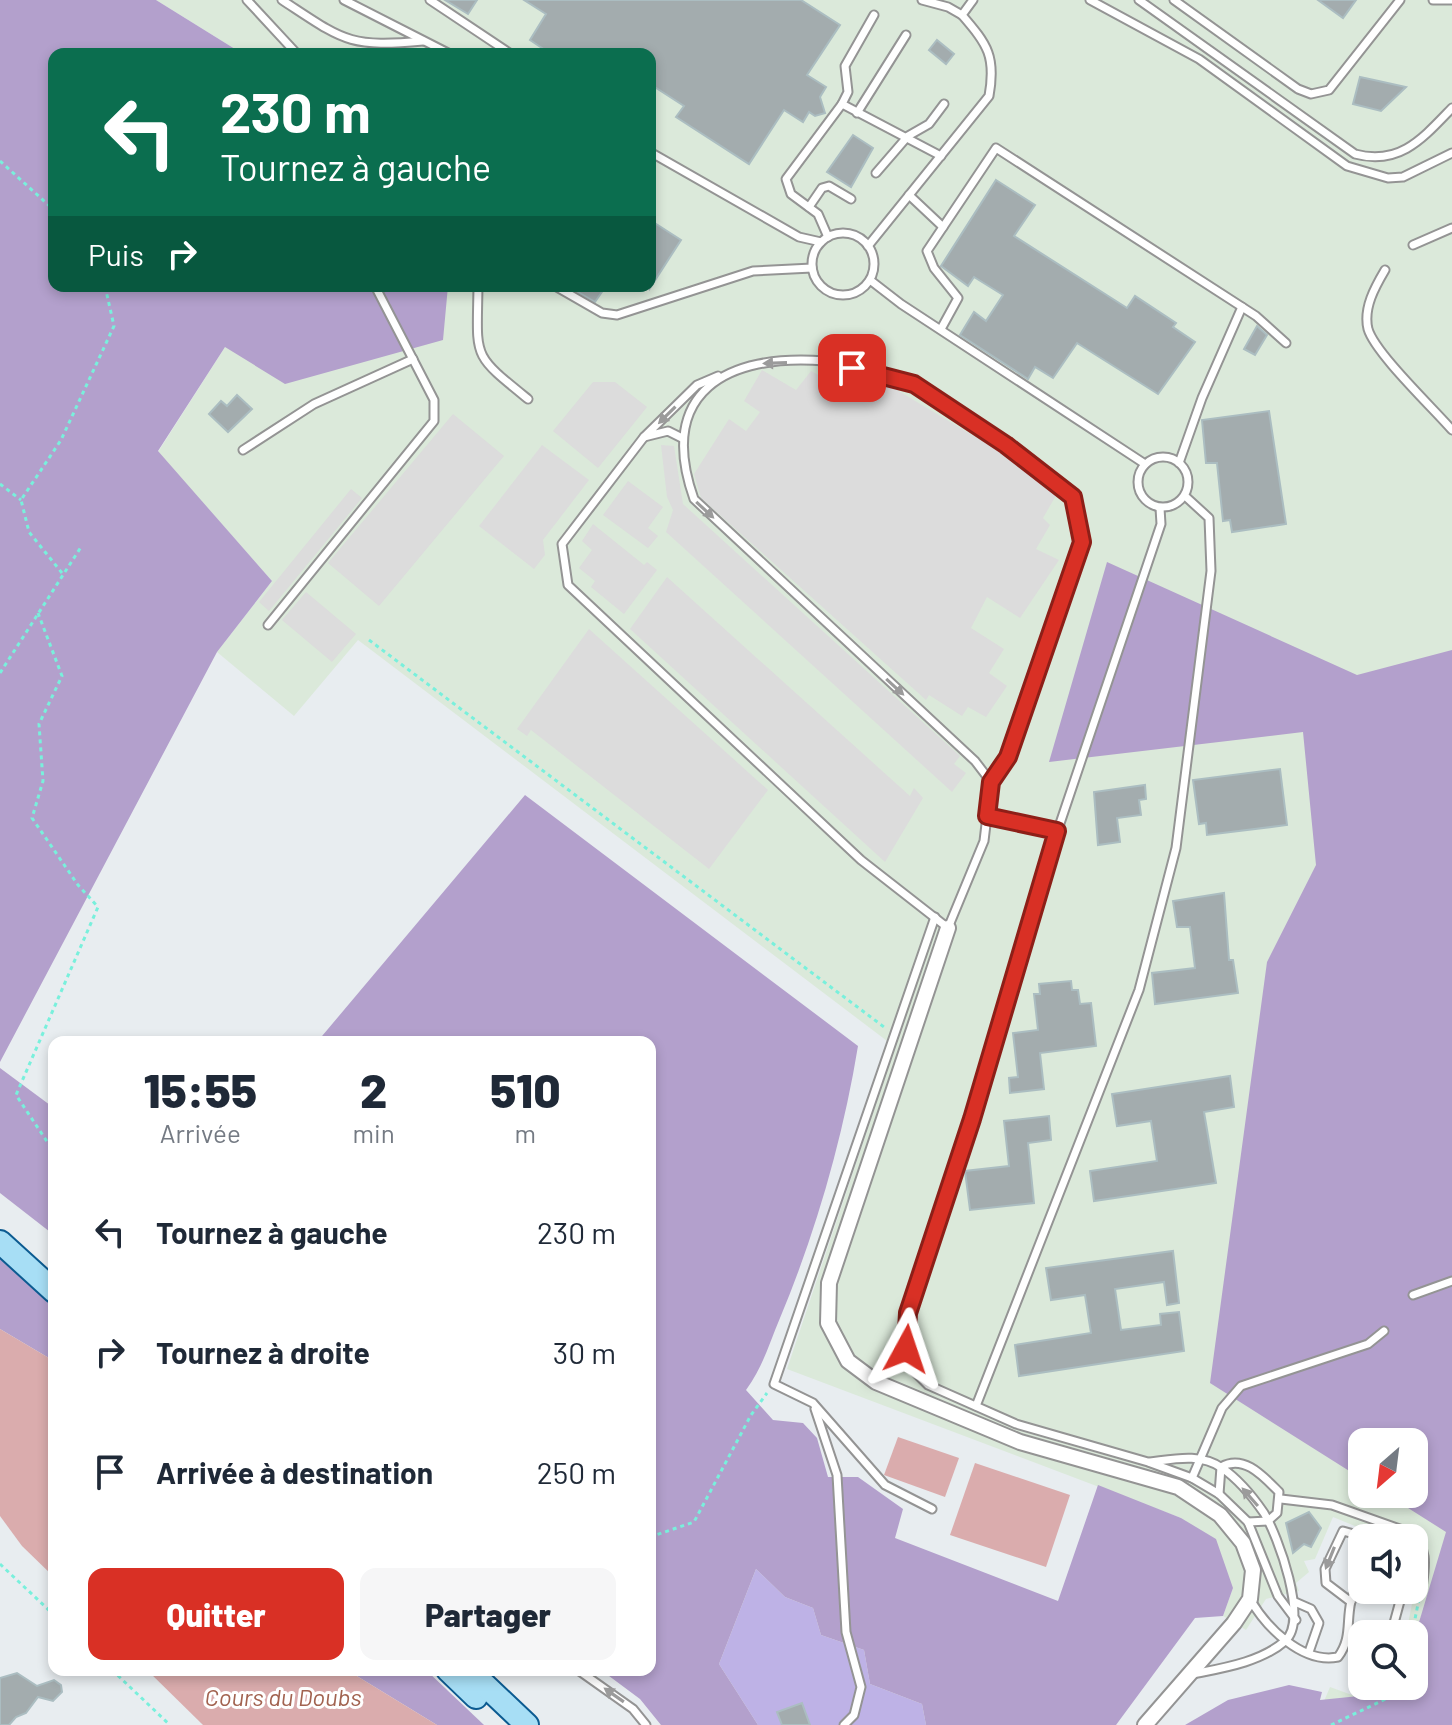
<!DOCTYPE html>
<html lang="fr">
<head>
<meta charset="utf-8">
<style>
	body { margin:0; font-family:Barlow,sans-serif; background:#f6f6f7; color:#1f2937; height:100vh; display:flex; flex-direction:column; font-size:30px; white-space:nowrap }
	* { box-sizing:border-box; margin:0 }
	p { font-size:26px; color:#747a83 }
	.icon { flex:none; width:44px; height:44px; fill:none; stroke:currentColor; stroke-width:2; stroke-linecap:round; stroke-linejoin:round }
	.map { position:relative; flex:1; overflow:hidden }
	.details { position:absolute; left:48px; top:1036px; width:608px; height:640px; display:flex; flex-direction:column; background:#fff; border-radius:16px; box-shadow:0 4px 12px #0003 }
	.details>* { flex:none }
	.banner { position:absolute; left:48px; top:48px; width:608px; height:244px; border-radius:16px; box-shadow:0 4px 12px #0003; background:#0b6e4f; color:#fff; overflow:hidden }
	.needle { width:52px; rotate:208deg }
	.controls { position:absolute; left:1348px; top:1428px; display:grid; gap:16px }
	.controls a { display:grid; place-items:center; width:80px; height:80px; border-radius:16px; background:#fff; box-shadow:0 4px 12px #0003; font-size:40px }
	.pin { position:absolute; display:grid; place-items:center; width:68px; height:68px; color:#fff; margin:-34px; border-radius:16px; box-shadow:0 4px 12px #0006 }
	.me { position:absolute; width:88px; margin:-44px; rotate:5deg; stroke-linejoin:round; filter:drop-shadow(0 0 6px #0008) }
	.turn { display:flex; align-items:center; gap:28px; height:168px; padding:0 40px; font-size:36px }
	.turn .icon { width:104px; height:104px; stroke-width:2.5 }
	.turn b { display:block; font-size:56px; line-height:68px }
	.then { display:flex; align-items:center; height:76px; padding:0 40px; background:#0003; gap:16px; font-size:30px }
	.eta { display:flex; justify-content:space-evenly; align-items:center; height:136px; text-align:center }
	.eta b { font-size:48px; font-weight:800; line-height:56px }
	.button { display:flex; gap:16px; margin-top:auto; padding:16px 40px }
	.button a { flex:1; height:92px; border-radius:16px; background:#d93025; color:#fff; font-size:32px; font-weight:800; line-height:92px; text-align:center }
	.button a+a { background:#f6f6f7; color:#1f2937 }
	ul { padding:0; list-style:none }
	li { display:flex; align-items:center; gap:24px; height:120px; padding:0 40px }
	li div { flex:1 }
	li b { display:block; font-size:30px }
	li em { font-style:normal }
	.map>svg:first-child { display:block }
</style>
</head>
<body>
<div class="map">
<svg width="1452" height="1725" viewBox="0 0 1452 1725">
	<rect width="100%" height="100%" fill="#e8edf0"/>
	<path fill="#dbe9da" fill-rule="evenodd" d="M156 0H1452V1725H1314L1330 1687 1352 1695 1374 1686H1414V1634H1406L1416 1584 1414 1538H1384L1333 1517 1315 1559 1304 1561 1309 1572 1296 1583 1299 1591 1266 1599 1246 1630 1223 1616 1233 1588 1181 1518 787 1369 895 1047 358 640 294 716 217 652 272 581 158 452 264 286H650V54H243ZM1362 1442H1414V1494H1362Z"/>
	<path fill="#beb2e6" d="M756 1569 785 1597 813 1608 821 1635 864 1650 870 1684 922 1704 926 1725H758L719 1664Z"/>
	<g fill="#b3a0cc">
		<path d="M0 0H156L243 54H54V286H448L443 340 285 384 225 347 158 451 272 581 217 652 0 1062Z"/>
		<path d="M1107 562 1357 675 1452 650V1725H1185L1228 1700 1289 1685 1322 1692 1320 1700 1398 1692 1400 1686H1414V1639L1446 1532 1386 1494H1414V1442H1362V1479L1210 1383 1267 962 1316 865 1303 732 1049 762Z"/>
		<path d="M525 795 858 1046C843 1138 816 1232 780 1318 769 1344 763 1367 746 1390L773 1420 803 1423 817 1438 828 1477H858L903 1509 895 1538 1058 1601 1098 1485 1181 1518 1216 1539 1233 1588 1223 1616 1195 1618 1116 1725H926L922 1704 870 1684 864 1650 821 1635 813 1608 785 1597 756 1569 719 1664 758 1725H661L640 1699 601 1670H650V1042H317Z"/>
		<path d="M0 1068 54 1108V1235L0 1193Z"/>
		<path d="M0 1259 54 1307V1361L0 1329Z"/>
		<path d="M347 1670H426L484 1725H437Z"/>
	</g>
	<g fill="#dcdcdc">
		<path d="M762 370 796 390 811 371 844 389 852 376 881 395 887 384 1007 456 1058 492 1043 518 1050 525 1036 549 1059 560 1020 618 987 597 971 628 1004 649 989 673 1007 686 986 717 968 707 962 716 929 695 926 700 701 498 694 474 729 419 746 431 760 412 744 401Z"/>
		<path d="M593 382H615L647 407 598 468 553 431Z"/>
		<path d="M453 414 504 456 379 606 328 563Z"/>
		<path d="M542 445 589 480 543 540 545 555 534 569 479 526Z"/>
		<path d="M661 445 674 446 683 504 960 756 954 764 966 773 952 792 666 532 673 510 667 497Z"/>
		<path d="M628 481 663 507 648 528 658 536 648 548 603 515Z"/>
		<path d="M351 489 362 498 269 611 259 602Z"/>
		<path d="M593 524 644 565 647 562 657 570 624 614 591 587 595 581 579 568 592 550 582 541Z"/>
		<path d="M667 577 910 796 914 788 923 798 885 862 630 629Z"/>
		<path d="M306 592 356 634 332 662 282 620Z"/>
		<path d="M589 629 768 790 709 869 531 730 527 736 517 729Z"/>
	</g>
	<g fill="#daacad">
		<path d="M0 1329 54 1361V1577L22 1546 0 1516Z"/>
		<path d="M898 1437 959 1458 945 1497 884 1475Z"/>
		<path d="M975 1463 1070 1495 1046 1567 950 1535Z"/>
		<path d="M147 1670H347L437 1725H203Z"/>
	</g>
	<g fill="#a3acae" stroke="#abbdc1" stroke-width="2">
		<path d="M445 0H477L468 14Z"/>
		<path d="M524 0H801L840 25 807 75 826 87 820 97 825 113 815 116 809 112 803 122 784 110 749 164 676 117 684 106 650 84V54H551L530 40 546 14Z"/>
		<path d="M1318 0H1356L1343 18Z"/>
		<path d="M937 40 954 54 946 64 929 50Z"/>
		<path d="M1360 77 1374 80 1406 87 1381 111 1353 104Z"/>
		<path d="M853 135 873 148 851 187 827 172Z"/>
		<path d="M996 180 1035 205 1014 236 1127 308 1135 296 1176 323 1173 327 1195 342 1158 394 1077 343 1053 378 1035 367 1028 379 960 335 974 312 986 321 1003 295 974 277 968 286 941 266Z"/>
		<path d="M650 220 681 240 650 288Z"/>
		<path d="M568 286H606L595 302Z"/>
		<path d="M1257 326 1267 335 1255 355 1244 349Z"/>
		<path d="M237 395 252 409 228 432 209 414 221 401 227 406Z"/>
		<path d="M1269 411 1286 524 1232 532 1230 520 1223 521 1217 463H1206L1202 420Z"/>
		<path d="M1280 769 1287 825 1207 835 1206 823 1199 824 1193 780Z"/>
		<path d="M1145 785 1146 799 1139 800 1141 815 1117 818 1120 842 1098 845 1094 792Z"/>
		<path d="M1224 893 1229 960H1233L1238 993 1155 1004 1152 973 1195 968 1190 927H1177L1173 901Z"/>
		<path d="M1071 981 1072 990H1078L1080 1004 1091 1003 1096 1046 1040 1053 1044 1089 1010 1093 1009 1078 1018 1077 1013 1033 1038 1030 1034 994H1040L1039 984Z"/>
		<path d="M1230 1076 1234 1107 1204 1112 1216 1183 1094 1201 1090 1171 1157 1161 1151 1121 1117 1126 1112 1094Z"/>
		<path d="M1049 1116 1051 1140 1028 1143 1034 1203 970 1210 965 1171 1009 1166 1004 1121Z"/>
		<path d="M1173 1251 1179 1303 1167 1305 1164 1282 1115 1289 1121 1330 1161 1325 1160 1314 1179 1312 1184 1351 1019 1376 1015 1345 1091 1333 1085 1295 1051 1300 1046 1268Z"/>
		<path d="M1309 1512 1321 1528 1311 1547 1304 1544 1293 1553 1286 1523Z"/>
		<path d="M17 1673 37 1686 54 1680 61 1685 62 1692 53 1701 38 1697 26 1713 16 1717 9 1725H0V1678Z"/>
		<path d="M802 1703 810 1725H782L777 1712Z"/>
	</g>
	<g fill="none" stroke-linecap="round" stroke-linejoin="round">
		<g stroke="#949494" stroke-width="11">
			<g id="service">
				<path d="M247 0 297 54"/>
				<path d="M282 0C343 40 348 48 423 41"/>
				<path d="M344 0 450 54"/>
				<path d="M430 0 511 54"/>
				<path d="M922 0 948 7 962 15"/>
				<path d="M1090 0 1199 59 1347 166 1388 178 1403 177 1452 153"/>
				<path d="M1139 0 1355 154C1400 166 1423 138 1452 108"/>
				<path d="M1174 0 1298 89 1311 94 1329 90 1400 0"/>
				<path d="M1433 0H1452"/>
				<path d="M874 15 845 66 848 92 842 104 941 156"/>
				<path d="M857 113 906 35"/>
				<path d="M650 152 799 237 821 242"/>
				<path d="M876 173 908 136 929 124 944 104"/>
				<path d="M909 195 943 227"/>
				<path d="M809 207 822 188 829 186 851 199"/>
				<circle cx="843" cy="264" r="31"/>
				<path d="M828 237 818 214 791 194 786 179 842 104"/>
				<path d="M1413 245 1452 228"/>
				<path d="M868 246 989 96C996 57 988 45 962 15L973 0"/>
				<path d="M1385 270C1375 287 1363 308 1368 329 1375 353 1433 408 1452 430"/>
				<path d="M870 280 901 304 1145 464"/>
				<path d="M478 286C477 359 471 353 528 399"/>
				<path d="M555 286 602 313 617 315 753 271 812 268"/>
				<path d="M941 329 958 298 934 268 927 251 996 148 1256 316 1286 343"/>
				<path d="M644 437 562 544 568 585 861 860 948 928 984 841 991 782 1008 757 1082 542 1073 497C1034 467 995 438 954 411 941 402 928 390 913 384 901 379 885 377 872 373 857 369 840 363 825 361 727 353 656 392 694 499L975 761 991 782"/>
				<path d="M682 438 668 431 644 437 697 385 718 376"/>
				<path d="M243 450 314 404 413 359"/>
				<circle cx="1163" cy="482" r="25"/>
				<path d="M1179 463 1202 398 1242 307"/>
				<path d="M1160 508 1161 524 1048 859 972 1119 908 1313 906 1349 914 1371 928 1385 1016 1424 1148 1462 1192 1478 1219 1494 1248 1522 1278 1596 1296 1620"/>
				<path d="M268 625 434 421V400L375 286"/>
				<path d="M987 816 1057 831"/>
				<path d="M1413 1295 1452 1281"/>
				<path d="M976 1406 1139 990 1176 848 1211 571 1209 518 1185 496"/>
				<path d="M815 1409 837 1475 846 1632 861 1687 854 1715 844 1725"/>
				<path d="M1150 1462C1175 1459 1200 1453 1222 1468 1238 1479 1253 1497 1264 1513 1278 1536 1309 1620 1285 1641 1261 1662 1223 1668 1193 1674"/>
				<path d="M1192 1478 1222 1408 1241 1386 1368 1344 1384 1331"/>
				<path d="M1219 1494 1221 1467C1244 1454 1263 1476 1279 1492L1277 1513 1268 1521 1248 1522"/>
				<path d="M1281 1499 1332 1505 1411 1533C1429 1550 1425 1566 1422 1588"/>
				<path d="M932 1509 885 1485 813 1403 774 1384 935 917"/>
				<path d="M1250 1599C1266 1627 1302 1664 1338 1657 1352 1638 1346 1623 1351 1601 1353 1593 1359 1585 1362 1578"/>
				<path d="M1295 1602 1311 1609 1319 1623 1309 1652"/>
				<path d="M1351 1602 1326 1583 1325 1569 1343 1531 1368 1538"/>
				<path d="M1391 1634 1403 1590"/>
				<path d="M578 1670 633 1709 646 1725"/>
			</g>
		</g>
		<g stroke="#949494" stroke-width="18">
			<path id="minor" d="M948 928 829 1283 828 1323 848 1361 876 1382 1020 1442 1178 1487 1220 1515 1243 1543 1253 1570 1250 1599 1234 1623 1145 1725"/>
		</g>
		<g stroke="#0c5b91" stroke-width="26">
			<g id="primary">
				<path d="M0 1242 54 1291"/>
				<path d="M448 1670 476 1697"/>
				<path d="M469 1670 527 1725"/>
			</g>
		</g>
		<g stroke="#79f0dc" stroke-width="3" stroke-dasharray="4 4" stroke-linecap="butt">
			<path d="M0 161 54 210"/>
			<path d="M0 484 21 500"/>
			<path d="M62 573 29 532 21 500 61 440 114 326 105 286"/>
			<path d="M38 613 62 676 39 724 43 781 32 818 78 885 98 907 16 1095 54 1152"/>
			<path d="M369 640 884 1027"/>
			<path d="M0 673 81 547"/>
			<path d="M650 1537 694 1522 751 1415 767 1393"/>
			<path d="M0 1564 54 1615"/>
			<path d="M1412 1634 1419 1599"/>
			<path d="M112 1670 170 1725"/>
			<path d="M1331 1725 1392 1696 1397 1686"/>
		</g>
		<use href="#service" stroke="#fff" stroke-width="7"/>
		<use href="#minor" stroke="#fff" stroke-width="14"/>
		<use href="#primary" stroke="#a7def5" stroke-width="22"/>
	</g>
	<defs><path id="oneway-solid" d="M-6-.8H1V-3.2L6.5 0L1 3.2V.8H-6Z" transform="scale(2)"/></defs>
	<g fill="#9b9b9b">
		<use href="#oneway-solid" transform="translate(775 363) rotate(178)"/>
		<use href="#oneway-solid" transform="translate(667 415) rotate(135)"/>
		<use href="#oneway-solid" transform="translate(705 510) rotate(43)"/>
		<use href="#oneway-solid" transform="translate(895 687) rotate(43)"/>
		<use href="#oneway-solid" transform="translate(1250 1497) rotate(-131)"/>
		<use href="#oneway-solid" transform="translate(1330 1558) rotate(112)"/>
		<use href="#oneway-solid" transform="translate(614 1695) rotate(-145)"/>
	</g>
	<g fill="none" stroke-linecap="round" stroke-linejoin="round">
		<g stroke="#8d1f18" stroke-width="20">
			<path id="route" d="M852 368 914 384 1006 445 1073 497 1082 542 1008 757 991 782 987 816 1057 831 972 1119 908 1313 906 1349"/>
		</g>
		<use href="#route" stroke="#d93025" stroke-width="14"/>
	</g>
	<g text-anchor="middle" stroke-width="6" stroke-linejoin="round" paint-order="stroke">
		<g font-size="24" font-style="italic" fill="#a26350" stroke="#fff">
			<text x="283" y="1706">Cours du Doubs</text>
		</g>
	</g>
</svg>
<div class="controls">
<a><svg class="needle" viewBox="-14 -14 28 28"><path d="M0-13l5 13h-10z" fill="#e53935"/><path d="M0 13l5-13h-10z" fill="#747a83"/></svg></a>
<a><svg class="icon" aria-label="sound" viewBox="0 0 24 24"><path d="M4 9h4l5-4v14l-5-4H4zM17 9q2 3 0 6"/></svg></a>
<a><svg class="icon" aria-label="search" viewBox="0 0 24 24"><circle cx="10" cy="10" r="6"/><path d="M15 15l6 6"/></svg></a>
</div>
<div class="pin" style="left:852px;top:368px;background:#d93025"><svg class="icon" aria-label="arrive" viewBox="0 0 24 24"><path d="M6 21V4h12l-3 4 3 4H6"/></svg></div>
<svg class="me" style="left:906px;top:1349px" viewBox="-20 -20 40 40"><path d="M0-17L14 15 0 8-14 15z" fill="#d93025" stroke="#fff" stroke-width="4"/></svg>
<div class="banner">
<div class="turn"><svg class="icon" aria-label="left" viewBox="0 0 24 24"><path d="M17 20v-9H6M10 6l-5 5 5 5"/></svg><div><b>230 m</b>Tournez à gauche</div></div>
<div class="then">Puis<svg class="icon" aria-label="right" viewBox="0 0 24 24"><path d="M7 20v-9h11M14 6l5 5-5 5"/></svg></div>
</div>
<section class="details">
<div class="eta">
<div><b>15:55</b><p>Arrivée</p></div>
<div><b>2</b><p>min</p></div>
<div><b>510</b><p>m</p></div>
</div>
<ul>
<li><svg class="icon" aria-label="left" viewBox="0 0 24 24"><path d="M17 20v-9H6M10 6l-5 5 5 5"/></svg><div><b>Tournez à gauche</b></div><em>230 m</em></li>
<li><svg class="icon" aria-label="right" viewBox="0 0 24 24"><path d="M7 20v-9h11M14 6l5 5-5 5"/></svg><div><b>Tournez à droite</b></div><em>30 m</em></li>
<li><svg class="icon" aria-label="arrive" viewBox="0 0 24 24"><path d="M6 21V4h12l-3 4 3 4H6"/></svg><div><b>Arrivée à destination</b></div><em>250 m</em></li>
</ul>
<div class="button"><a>Quitter</a><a>Partager</a></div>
</section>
</div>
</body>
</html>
